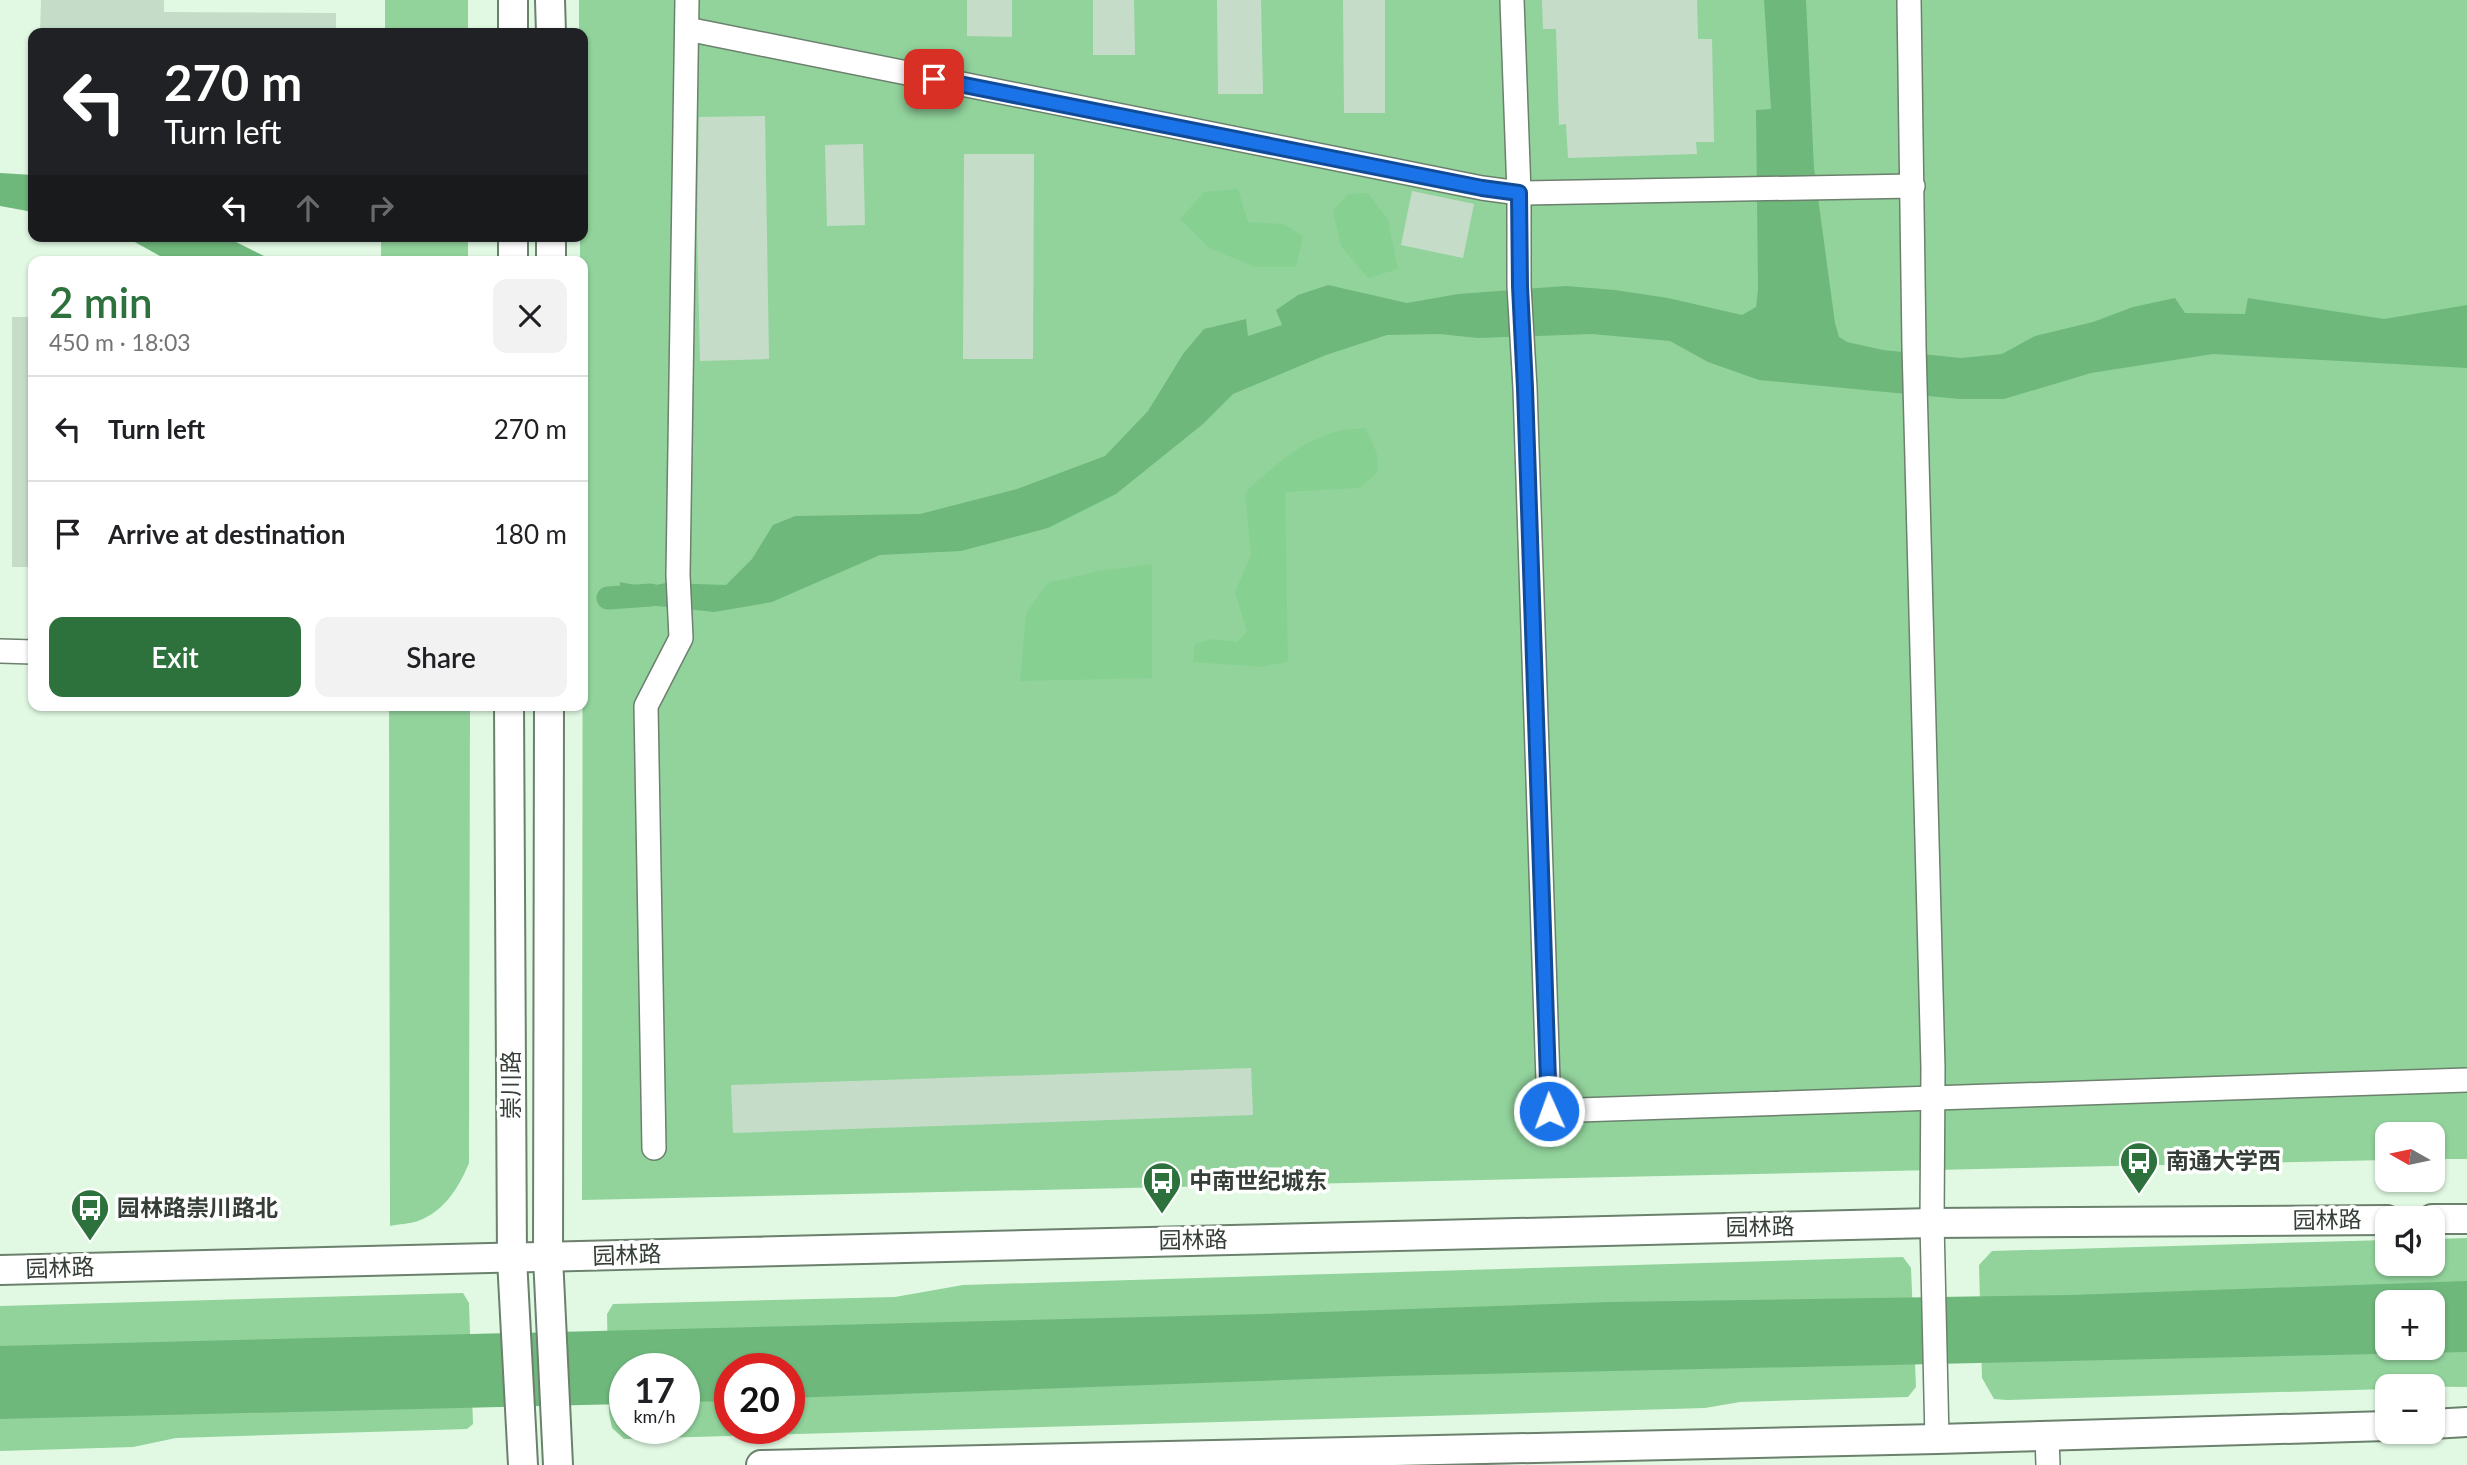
<!DOCTYPE html>
<html lang="en">
<head>
<meta charset="utf-8">
<style>
	body { margin:0; font-family:Lato,"Noto Sans SC",sans-serif; background:#f2f2f2; color:#202124; height:100vh; display:flex; flex-direction:column; font-size:26px; white-space:nowrap }
	* { box-sizing:border-box; margin:0 }
	p { font-size:23px; color:#757577 }
	.icon { flex:none; width:38px; height:38px; fill:none; stroke:currentColor; stroke-width:2; stroke-linecap:round; stroke-linejoin:round }
	.map { position:relative; flex:1; overflow:hidden }
	.panel { position:absolute; left:28px; top:256px; width:560px; height:455px; display:flex; flex-direction:column; background:#fff; border-radius:14px; box-shadow:0 2px 5px #0004 }
	.panel>* { flex:none }
	.banner { position:absolute; left:28px; top:28px; width:560px; height:214px; border-radius:14px; box-shadow:0 2px 5px #0004; background:#202124; color:#fff; overflow:hidden }
	.needle { width:46px; rotate:279deg }
	.buttons { position:absolute; left:2375px; top:1122px; display:grid; gap:14px }
	.buttons a { display:grid; place-items:center; width:70px; height:70px; border-radius:14px; background:#fff; box-shadow:0 2px 5px #0004; font-size:35px }
	.speed { position:absolute; left:609px; top:1353px; display:flex; gap:14px; font-size:35px; font-weight:700; text-align:center }
	.speed>* { display:grid; place-content:center; width:91px; height:91px; border-radius:50%; background:#fff; box-shadow:0 2px 5px #0004; line-height:1 }
	.speed small { font-size:18px; font-weight:400 }
	.speed .limit { border:10px solid #d22; background:#fff; color:#111 }
	.pin { position:absolute; display:grid; place-items:center; width:60px; height:60px; color:#fff; margin:-30px; border-radius:14px; box-shadow:0 4px 10px #0006 }
	.me { position:absolute; width:77px; margin:-38px; rotate:358deg; stroke-linejoin:round; filter:drop-shadow(0 0 5px #0008) }
	.turn { display:flex; align-items:center; gap:24px; height:147px; padding:0 21px; font-size:32px }
	.turn .icon { width:91px; height:91px; stroke-width:2.5 }
	.turn b { display:block; font-size:49px; line-height:60px }
	.lanes { display:flex; align-items:center; height:66px; padding:0 21px; background:#0003; justify-content:center; gap:35px; direction:ltr }
	.lanes .off { opacity:.35 }
	.round { display:grid; place-items:center; flex:none; width:74px; height:74px; border-radius:14px; background:#f2f2f2 }
	.headline { display:flex; align-items:center; justify-content:space-between; height:119px; padding:0 21px }
	h1 { font-size:42px; font-weight:600; line-height:52px; color:#2d713c }
	.action { display:flex; gap:14px; margin-top:auto; padding:14px 21px }
	.action a { flex:1; height:80px; border-radius:14px; background:#2d713c; color:#fff; font-size:28px; font-weight:600; line-height:80px; text-align:center }
	.action a+a { background:#f2f2f2; color:#202124 }
	ul { padding:0; list-style:none }
	li { display:flex; align-items:center; gap:21px; height:105px; padding:0 21px; border-top:2px solid #e0e0e0 }
	li div { flex:1 }
	li b { display:block; font-size:26px }
	li em { font-style:normal }
	.map>svg:first-child { display:block }
</style>
</head>
<body>
<div class="map">
<svg width="2467" height="1465" viewBox="0 0 2467 1465">
	<rect width="100%" height="100%" fill="#e1f9e3"/>
	<g fill="#92d39c" fill-rule="evenodd">
		<rect x="385" y="0" width="83" height="33"/>
		<path d="M579 0H2467V1159H2433L2432 1134H2387V1160L582 1200 583 261H580V236H583V33H579Z"/>
		<rect x="381" y="236" width="87" height="25"/>
		<path d="M389 705H470L469 1163C459 1187 445 1211 418 1221 410 1224 399 1224 390 1226Z"/>
		<path d="M2467 1238V1387L2387 1386V1389L2007 1400 1994 1399 1982 1378 1979 1265 1992 1251 2387 1240V1264H2432L2433 1239ZM2387 1302H2432V1348H2387Z"/>
		<path d="M1903 1257 1911 1268 1916 1387 1908 1397 1740 1402 1705 1408 624 1439 612 1428 609 1413 607 1314 613 1304 895 1297 963 1285ZM625 1368H684V1428H625ZM730 1368H789V1428H730Z"/>
		<path d="M463 1293 469 1303 473 1424 467 1429 176 1438 133 1447 0 1451V1306Z"/>
	</g>
	<g fill="#86d092">
		<path d="M1238 189 1248 222 1284 224 1303 236 1296 267H1255L1209 248 1180 219 1204 192Z"/>
		<path d="M1368 193 1388 220 1398 269 1368 278 1341 246 1333 211 1348 194Z"/>
		<path d="M1366 428 1377 454 1378 472 1360 488 1285 492 1288 661 1263 667 1193 662 1195 644 1212 639 1237 642 1247 632 1235 592 1251 555 1245 493C1269 469 1304 439 1338 431 1347 429 1357 429 1366 428Z"/>
		<path d="M1152 564V678L1020 681 1026 614 1047 583 1099 571Z"/>
	</g>
	<g fill="#6fb87c" fill-rule="evenodd">
		<path d="M1764 0H1806L1814 168 1835 323 1839 337 1847 342 1883 350 1961 358 2002 354 2035 336 2093 322 2133 307 2175 298 2185 313 2245 314 2248 298 2384 319 2467 305V368L2213 354 2091 373 2004 399H1959L1759 380 1708 362 1670 341 1592 334 1478 338 1439 334 1387 335 1326 355 1233 394 1203 424 1116 494 1048 528 961 551 880 555 772 602 714 612 648 605 620 598V582L645 587 666 583 726 585 752 559 773 525 795 516 920 514 1017 489 1105 456 1148 411 1183 354 1204 329 1246 319 1248 336 1282 325 1276 310 1298 295 1328 285 1407 303 1458 294 1566 286 1615 290 1668 298 1742 315 1756 307 1758 290 1756 110 1771 109Z"/>
		<path d="M0 173 33 175V212L0 206Z"/>
		<path d="M124 236H224L274 261H169Z"/>
		<path d="M2467 1281V1352L1392 1376 789 1398V1368H730V1401L684 1402V1368H625V1404L0 1419V1346L1263 1314 1609 1302 2071 1295ZM2387 1302H2432V1348H2387Z"/>
	</g>
	<g fill="none" stroke-linecap="round" stroke-linejoin="round">
		<path stroke="#6fb87c" stroke-width="23" d="M608 598 651 595"/>
	</g>
	<g fill="#c5ddc8">
		<path d="M41 0H164V12L336 13V33H40Z"/>
		<path d="M967 0H1012V37L967 36Z"/>
		<path d="M1093 0H1134L1135 55H1093Z"/>
		<path d="M1217 0H1261L1263 94H1218Z"/>
		<path d="M1343 0H1385V113H1344Z"/>
		<path d="M1542 0H1697L1698 39H1712L1714 142H1696L1697 154 1568 158 1566 124 1559 125 1556 29H1543Z"/>
		<path d="M765 116 769 359 700 361 697 228 699 117Z"/>
		<path d="M863 144 865 225 827 226 825 145Z"/>
		<path d="M964 154H1034L1033 359H963Z"/>
		<path d="M1412 191 1474 204 1463 258 1401 245Z"/>
		<rect x="12" y="317" width="21" height="250"/>
		<path d="M1251 1068 1253 1115 733 1133 731 1085Z"/>
	</g>
	<g fill="none" stroke-linecap="round" stroke-linejoin="round">
		<g stroke="#6b806d" stroke-width="26">
			<g id="minor">
				<path d="M1512 0 1519 193V286L1525 388 1549 1111 2467 1080"/>
				<path d="M1909 0 1914 346 1933 1068 1932 1223 1937 1439"/>
				<path d="M687 29 1482 188 1519 193 1913 186"/>
				<path d="M0 651 33 652"/>
				<path d="M654 1148 646 706 681 638 678 575 687 0"/>
				<path d="M2047 1436 2048 1465"/>
			</g>
		</g>
		<g stroke="#6b806d" stroke-width="32">
			<g id="major">
				<path d="M550 0 551 33"/>
				<path d="M513 33V0"/>
				<path d="M513 236V261"/>
				<path d="M551 236V261"/>
				<path d="M509 705 512 1259 523 1465"/>
				<path d="M549 705 548 1257 558 1465"/>
				<path d="M2432 1219H2467"/>
				<path d="M0 1270 1932 1223 2387 1220"/>
				<path d="M2432 1424 2467 1422"/>
				<path d="M761 1465 1937 1439 2387 1426"/>
			</g>
		</g>
		<use href="#minor" stroke="#fff" stroke-width="23"/>
		<use href="#major" stroke="#fff" stroke-width="28"/>
	</g>
	<g fill="none" stroke-linecap="round" stroke-linejoin="round">
		<g stroke="#114b97" stroke-width="18">
			<path id="route" d="M934 79 1482 188 1519 193 1520 286 1525 388 1549 1111"/>
		</g>
		<use href="#route" stroke="#1a73e8" stroke-width="12"/>
	</g>
	<defs>
		<g id="bus-pin" transform="scale(2.0125)"><path d="M0 17L-7.5 6A9.5 9.5 0 1 1 7.5 6Z" fill="#2d713c" stroke="#fefefe"/><path d="M-5-6H5V4H4V6H2V4H-2V6H-4V4H-5ZM-3.5-4V0h7V-4ZM-3.5 1.2v1.5H-2V1.2ZM2 1.2v1.5H3.5V1.2Z" fill="#fff"/></g>
	</defs>
	<g fill-rule="evenodd">
		<use href="#bus-pin" x="2139" y="1161"/>
		<use href="#bus-pin" x="1162" y="1181"/>
		<use href="#bus-pin" x="90" y="1208"/>
	</g>
	<g text-anchor="middle" stroke-width="7" stroke-linejoin="round" paint-order="stroke">
		<g font-size="23" fill="#363f37" stroke="#fefefe">
			<text transform="translate(511 1085) rotate(-90)" y="8">崇川路</text>
			<text transform="translate(2327 1220) rotate(-1)" y="8">园林路</text>
			<text transform="translate(1760 1227) rotate(-1)" y="8">园林路</text>
			<text transform="translate(1193 1240) rotate(-1)" y="8">园林路</text>
			<text transform="translate(627 1255) rotate(-2)" y="8">园林路</text>
			<text transform="translate(60 1268) rotate(-2)" y="8">园林路</text>
		</g>
		<g font-size="23" font-weight="bold" fill="#363f37" stroke="#fefefe" text-anchor="start">
			<text x="2166" y="1169">南通大学西</text>
			<text x="1189" y="1189">中南世纪城东</text>
			<text x="117" y="1216">园林路崇川路北</text>
		</g>
	</g>
</svg>
<div class="buttons">
<a><svg class="needle" viewBox="-14 -14 28 28"><path d="M0-13l5 13h-10z" fill="#e53935"/><path d="M0 13l5-13h-10z" fill="#757577"/></svg></a>
<a><svg class="icon" aria-label="sound" viewBox="0 0 24 24"><path d="M4 9h4l5-4v14l-5-4H4zM17 9q2 3 0 6"/></svg></a>
<a>+</a>
<a>−</a>
</div>
<div class="speed"><div>17<small>km/h</small></div><div class="limit">20</div></div>
<div class="pin" style="left:934px;top:79px;background:#d93025"><svg class="icon" aria-label="arrive" viewBox="0 0 24 24"><path d="M6 21V4h12l-3 4 3 4H6"/></svg></div>
<svg class="me" style="left:1549px;top:1111px" viewBox="-20 -20 40 40"><circle r="17" fill="#1a73e8" stroke="#fff" stroke-width="3"/><path d="M0-11L8 9 0 5-8 9z" fill="#fff"/></svg>
<div class="banner">
<div class="turn"><svg class="icon" aria-label="left" viewBox="0 0 24 24"><path d="M17 20v-9H6M10 6l-5 5 5 5"/></svg><div><b>270 m</b>Turn left</div></div>
<div class="lanes"><svg class="icon" aria-label="left" viewBox="0 0 24 24"><path d="M17 20v-9H6M10 6l-5 5 5 5"/></svg><svg class="icon off" aria-label="ahead" viewBox="0 0 24 24"><path d="M12 20V5M6 11l6-6 6 6"/></svg><svg class="icon off" aria-label="right" viewBox="0 0 24 24"><path d="M7 20v-9h11M14 6l5 5-5 5"/></svg></div>
</div>
<section class="panel">
<div class="headline"><div><h1>2 min</h1><p>450 m · 18:03</p></div><a class="round"><svg class="icon" aria-label="close" viewBox="0 0 24 24"><path d="M6 6l12 12M18 6L6 18"/></svg></a></div>
<ul>
<li><svg class="icon" aria-label="left" viewBox="0 0 24 24"><path d="M17 20v-9H6M10 6l-5 5 5 5"/></svg><div><b>Turn left</b></div><em>270 m</em></li>
<li><svg class="icon" aria-label="arrive" viewBox="0 0 24 24"><path d="M6 21V4h12l-3 4 3 4H6"/></svg><div><b>Arrive at destination</b></div><em>180 m</em></li>
</ul>
<div class="action"><a>Exit</a><a>Share</a></div>
</section>
</div>
</body>
</html>
